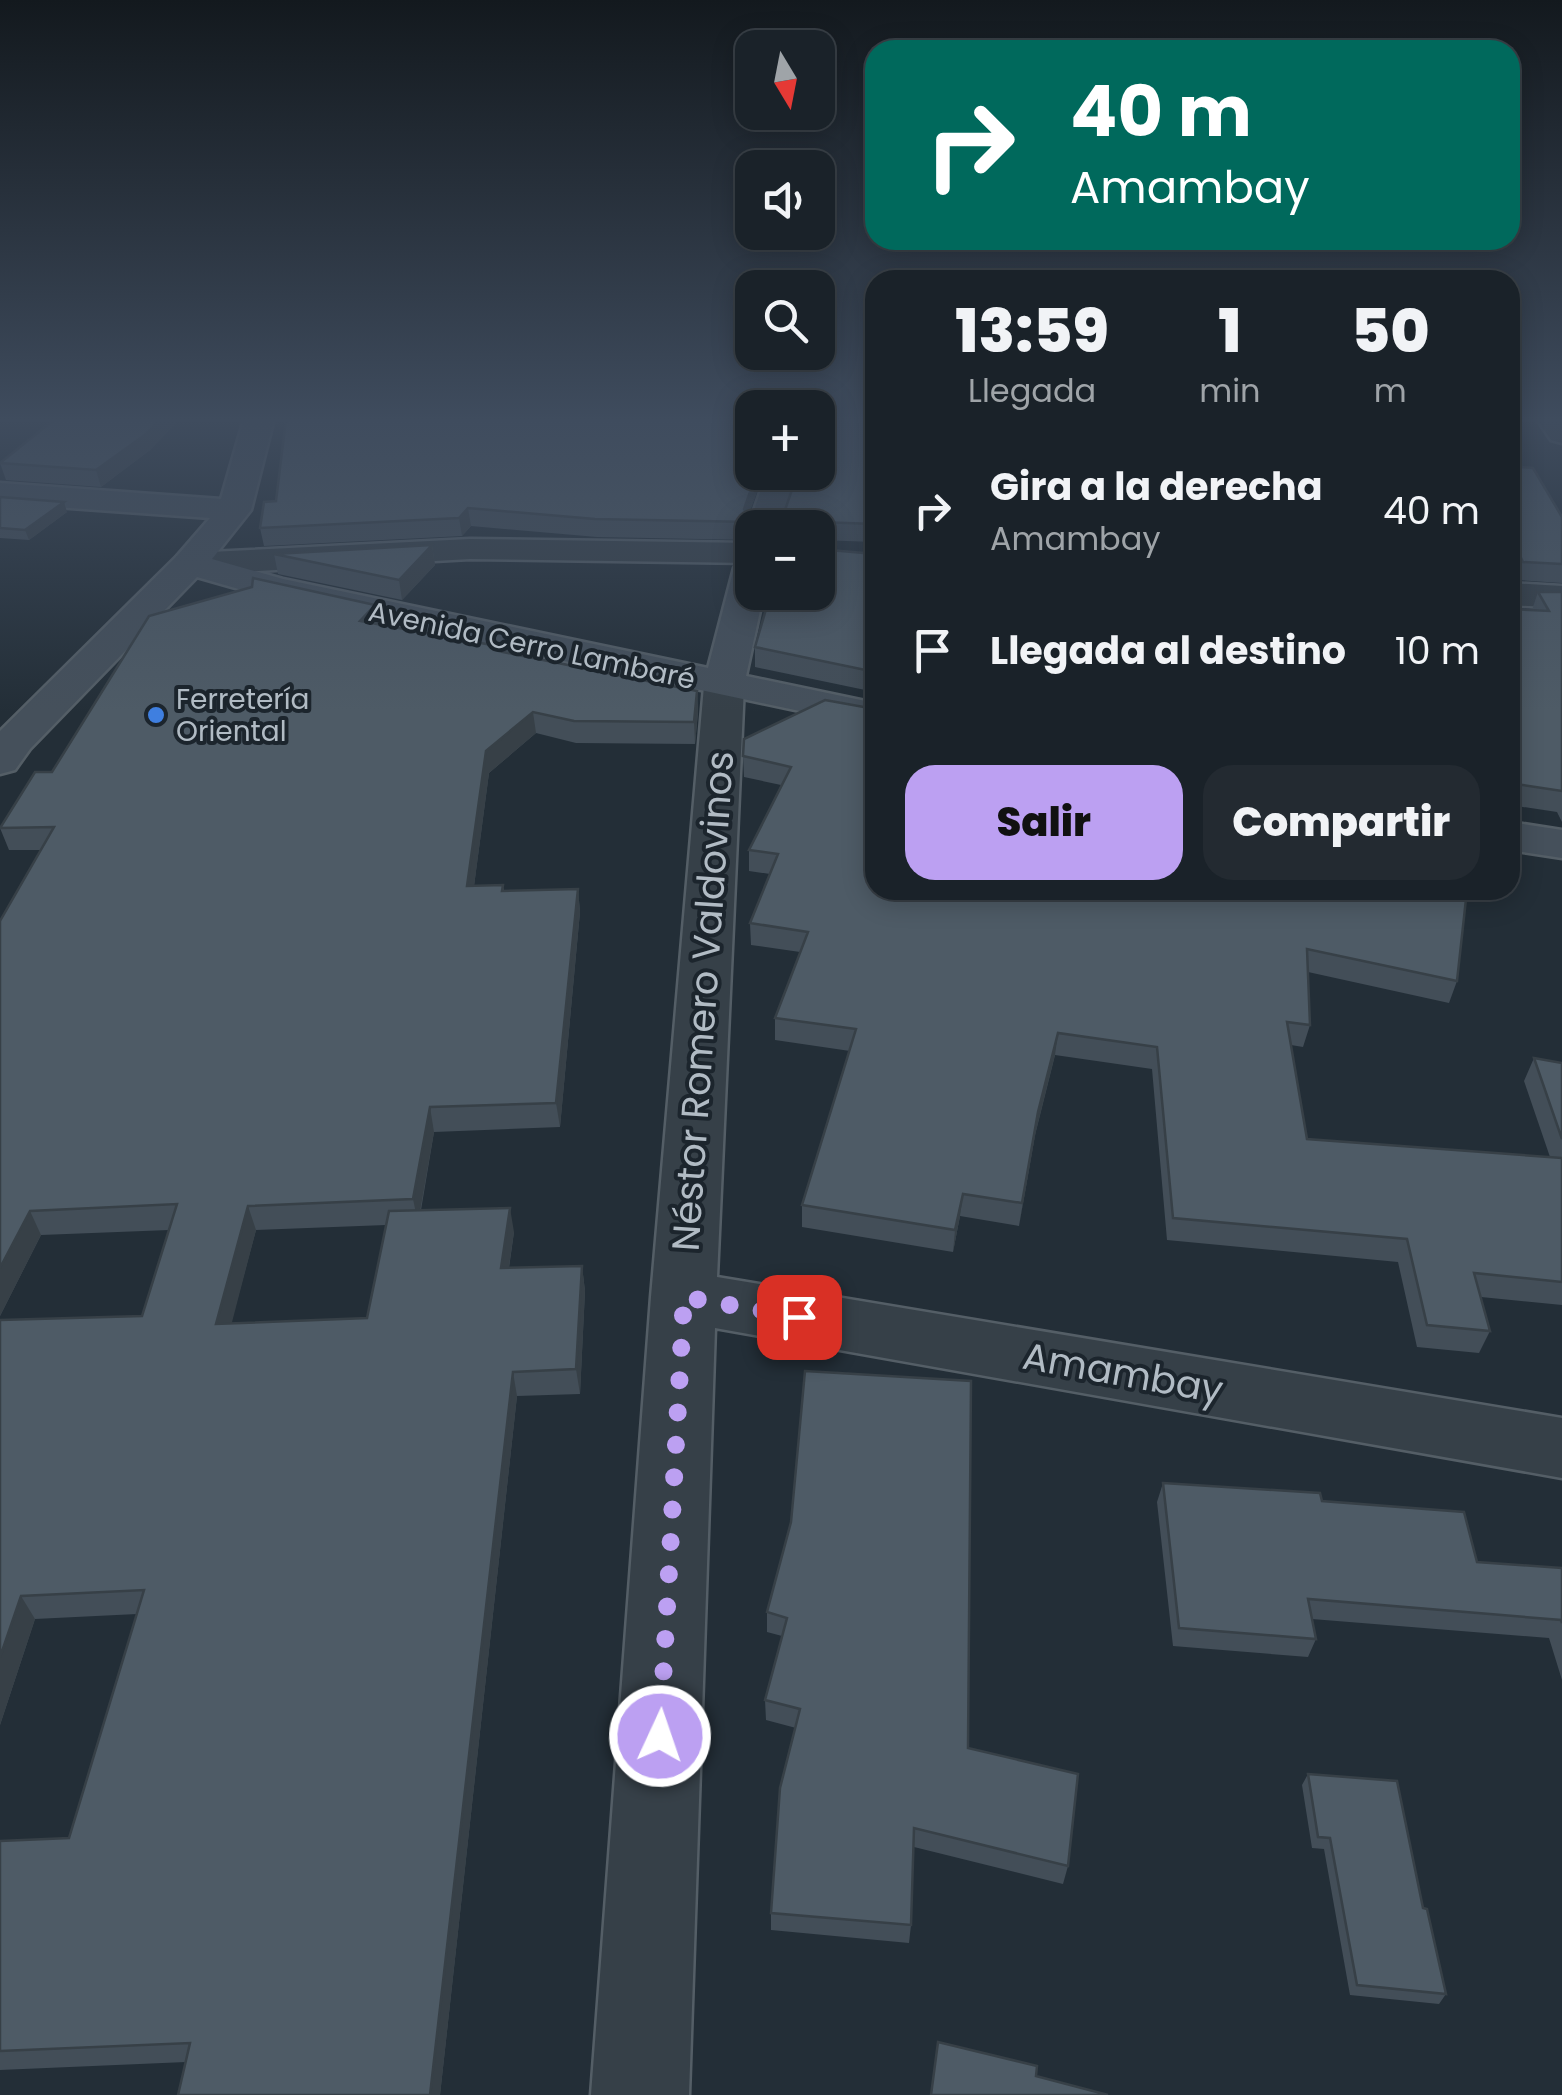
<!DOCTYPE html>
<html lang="es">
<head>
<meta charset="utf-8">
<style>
	body { margin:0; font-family:Poppins,sans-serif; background:#232a31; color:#f1f3f6; height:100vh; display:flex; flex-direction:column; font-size:38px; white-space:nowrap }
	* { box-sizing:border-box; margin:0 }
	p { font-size:32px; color:#9fa4a8 }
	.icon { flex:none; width:55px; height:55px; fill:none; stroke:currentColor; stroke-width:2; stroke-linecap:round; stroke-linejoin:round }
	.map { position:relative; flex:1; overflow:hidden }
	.sheet { position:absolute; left:865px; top:270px; width:655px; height:630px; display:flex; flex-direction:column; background:#1a2229; border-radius:30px; box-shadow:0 5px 25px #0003,0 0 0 2px #383f46 }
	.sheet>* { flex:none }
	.guide { position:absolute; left:865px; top:40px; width:655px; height:210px; border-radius:30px; box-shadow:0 5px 25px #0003,0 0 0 2px #383f46; background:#00695c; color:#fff; overflow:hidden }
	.needle { width:65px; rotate:170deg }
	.controls { position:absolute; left:735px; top:30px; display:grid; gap:20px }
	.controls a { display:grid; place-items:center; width:100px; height:100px; border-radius:20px; background:#1a2229; box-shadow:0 5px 25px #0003,0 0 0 2px #383f46; font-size:50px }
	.pin { position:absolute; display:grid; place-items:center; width:85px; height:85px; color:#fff; margin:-42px; border-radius:20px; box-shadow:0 5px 15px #0006 }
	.me { position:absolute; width:110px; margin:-55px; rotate:3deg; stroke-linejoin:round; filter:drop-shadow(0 0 8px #0008) }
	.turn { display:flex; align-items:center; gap:35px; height:210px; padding:0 40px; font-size:45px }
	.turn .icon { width:130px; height:130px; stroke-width:2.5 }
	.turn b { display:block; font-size:70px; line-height:85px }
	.eta { display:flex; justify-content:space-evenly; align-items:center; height:170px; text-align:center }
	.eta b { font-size:60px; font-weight:800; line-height:70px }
	.action { display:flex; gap:20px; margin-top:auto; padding:20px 40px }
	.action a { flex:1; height:115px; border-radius:30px; background:#bca0f2; color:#111; font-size:40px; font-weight:800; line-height:115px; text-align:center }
	.action a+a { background:#232a31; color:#f1f3f6 }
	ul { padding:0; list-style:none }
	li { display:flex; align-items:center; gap:30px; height:140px; padding:0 40px }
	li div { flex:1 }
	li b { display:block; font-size:38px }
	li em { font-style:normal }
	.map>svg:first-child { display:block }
</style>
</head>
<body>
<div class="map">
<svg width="1562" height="2095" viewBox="0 0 1562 2095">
	<rect width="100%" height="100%" fill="#232e37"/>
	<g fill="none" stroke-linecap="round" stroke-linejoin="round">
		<g stroke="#545e66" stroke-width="5">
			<g id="street">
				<path d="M1537 419H1562V443L1551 440Z"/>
				<path d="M470 539 752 543V563L470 559 190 575 177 572 172 564 177 556 190 553Z"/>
				<path d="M1510 583 1562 586V608L1510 605Z"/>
				<path d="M724 674 738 677 744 686 717 1277 1562 1418V1478L715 1328 689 2095H591L651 1297 704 686 710 677Z"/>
			</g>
		</g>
		<g stroke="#545e66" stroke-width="5">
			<g id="secondary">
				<path d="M244 419H274L251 510 212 559 283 579 708 668 734 568 739 560 752 557V592H764L746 676 875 703V727L277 600 197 577 30 749 15 770 0 774V731L177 556 210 518 0 503V483L221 499Z"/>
				<path d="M767 472H799L782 528H752V535L748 528Z"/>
				<path d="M1510 822 1562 830V858L1510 850Z"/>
			</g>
		</g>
		<use href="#street" fill="#364048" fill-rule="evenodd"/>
		<use href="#secondary" fill="#45505b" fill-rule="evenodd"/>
	</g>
	<g fill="#434e58" fill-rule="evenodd">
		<path d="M55 419H180L150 450 101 487 6 480 0 463Z"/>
		<path d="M875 419V542L818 540V528H752V540L597 537 471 526 462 536 264 546 260 528 276 501 764 472 748 516 751 521 784 513Z"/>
		<path d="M1510 466 1562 517V583L1517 580 1510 565Z"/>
		<path d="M0 497 67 512 29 540 0 538Z"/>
		<path d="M432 545 435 565 402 600 278 574 274 554Z"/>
		<path d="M875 554V701L870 698V691L755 667V647Z"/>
		<path d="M1538 592H1562V822L1557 812 1510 805V609L1532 610Z"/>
		<path d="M379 625 508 648 509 653 697 691 698 712 695 744 576 743 536 733 489 773 474 886 503 885 504 891 578 889 580 912 560 1127 434 1132 421 1210 514 1232 509 1268 582 1266 585 1291 580 1394 517 1396 440 2095H178L186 2062 0 2070V1841L69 1838 137 1614 35 1619 0 1725V1320L142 1316 169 1230 41 1235 0 1316V921L41 850H9L0 828 52 772ZM386 1225 367 1318 231 1323 256 1230Z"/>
		<path d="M875 709V890H1467L1457 981 1449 1003 1308 972 1310 1025 1303 1047 1291 1045 1307 1139 1550 1157 1524 1081 1534 1058 1562 1063V1305L1481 1297 1490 1331 1479 1353 1417 1347 1398 1262 1167 1240 1152 1069 1055 1055 1035 1135 1019 1226 960 1216 953 1252 802 1227V1205L850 1051 775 1040V1018L800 952 751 945 750 923 770 874 749 871V850L781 785 744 777 743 756Z"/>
		<path d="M1163 1483 1322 1501 1477 1562 1562 1568V1680L1549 1638 1312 1619 1316 1639 1308 1657 1173 1646 1157 1502Z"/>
		<path d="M791 1522 968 1748 1068 1866 1063 1884 914 1847 911 1925 909 1943 771 1930V1913L796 1728 766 1720 765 1700 782 1636 767 1632V1612Z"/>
		<path d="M1308 1774 1423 1908 1446 1994 1439 2004 1350 1995 1324 1849 1312 1848 1302 1785Z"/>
	</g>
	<g fill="#374047">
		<path d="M161 419H180L150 450 101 487 96 470Z"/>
		<path d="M757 472H764L746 522 744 509Z"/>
		<path d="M64 502 67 512 29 540 25 530Z"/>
		<path d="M468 508 471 526 462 536 459 518Z"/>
		<path d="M432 545 435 565 402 600 399 580Z"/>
		<path d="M375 605 379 626 360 621Z"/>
		<path d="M697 691 698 712 695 744 694 722Z"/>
		<path d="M533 712 536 733 489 773 471 909 467 886 486 751Z"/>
		<path d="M578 889 580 912 560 1127 556 1103Z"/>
		<path d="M1058 1033 1055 1055 1035 1135 1019 1226 1038 1112Z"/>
		<path d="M430 1107 434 1132 418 1223 413 1199Z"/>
		<path d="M963 1194 960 1216 953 1252 955 1230Z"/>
		<path d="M248 1206 256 1230 225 1349 216 1324Z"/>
		<path d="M510 1208 514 1232 505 1293 501 1268Z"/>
		<path d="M30 1211 41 1235 0 1316V1268Z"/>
		<path d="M582 1266 585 1291 580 1394 576 1369Z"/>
		<path d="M513 1372 517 1396 440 2095H430Z"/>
		<path d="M21 1596 35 1619 0 1725V1657Z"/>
	</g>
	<g fill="#4e5b66" stroke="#374047" stroke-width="2.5">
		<path d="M55 419H161L146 434 96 470 0 463Z"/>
		<path d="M286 419H752V472H757L744 509 751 521 756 514 784 513 798 472H818V419H875V524L818 522 814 525 815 528H754L752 522 595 519 468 508 459 518 260 528 264 502 276 501Z"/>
		<path d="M1510 466 1533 468 1562 517V564L1523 562 1510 535Z"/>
		<path d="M0 497 64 502 25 530 0 528Z"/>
		<path d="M432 545 399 580 274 554Z"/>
		<path d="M818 549 875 554V672L755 647 771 592H818Z"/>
		<path d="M253 578 375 605 360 621 508 648 503 652 697 691 694 722 574 721 533 712 486 751 467 886 503 885 502 891 578 889 556 1103 430 1107 413 1199 248 1206 216 1324 367 1318 389 1211 510 1208 501 1268 582 1266 576 1369 513 1372 430 2095H178L190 2043 0 2051V1841L69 1838 144 1590 21 1596 0 1657V1320L142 1316 177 1204 30 1211 0 1268V921L54 827 0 828 35 772H52L149 616 252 587Z"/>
		<path d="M1538 592H1562V791L1510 783V609L1549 611Z"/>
		<path d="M825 700 875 709V890H1467L1457 981 1307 949 1310 1025 1287 1022 1307 1139 1562 1158V1282L1474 1273 1490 1331 1427 1325 1407 1239 1173 1218 1157 1047 1058 1033 1038 1112 1022 1203 963 1194 955 1230 802 1205 856 1029 775 1018 808 932 750 923 778 854 749 850 791 767 743 756 744 739Z"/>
		<path d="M1534 1058 1562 1063V1139Z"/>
		<path d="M805 1371 971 1381 968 1748 1078 1774 1068 1866 914 1828 911 1925 771 1913 780 1788 800 1709 765 1700 787 1618 767 1612 791 1522Z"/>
		<path d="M1163 1483 1320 1493 1322 1501 1464 1512 1477 1562 1562 1568V1623L1561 1620 1308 1599 1316 1639 1179 1628Z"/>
		<path d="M1308 1774 1397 1781 1423 1908 1427 1909 1446 1994 1357 1985 1330 1838 1318 1837Z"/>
		<path d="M938 2042 1037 2066 1036 2076 1108 2095H931Z"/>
	</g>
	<linearGradient id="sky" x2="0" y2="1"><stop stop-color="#13191e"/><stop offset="0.59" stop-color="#3f4c5e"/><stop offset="1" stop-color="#3f4c5e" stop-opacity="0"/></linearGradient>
	<rect width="1562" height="712" fill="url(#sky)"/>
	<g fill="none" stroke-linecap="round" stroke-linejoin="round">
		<path stroke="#bca0f2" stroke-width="18" stroke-dasharray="0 32.4" d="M660 1736 684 1297 799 1317"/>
	</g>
	<circle fill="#3f7fe0" stroke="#1c252d" stroke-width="4" cx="156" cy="715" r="10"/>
	<g text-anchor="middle" stroke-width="8" stroke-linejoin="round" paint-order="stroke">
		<g font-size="28" fill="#b1bbc4" stroke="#1c252d">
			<text transform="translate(532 645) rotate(12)" y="10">Avenida Cerro Lambaré</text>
		</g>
		<g font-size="28" fill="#b1bbc4" stroke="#1c252d" text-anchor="start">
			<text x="176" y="709">Ferretería<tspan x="176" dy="32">Oriental</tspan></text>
		</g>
		<g font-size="38" fill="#b1bbc4" stroke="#1c252d">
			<text transform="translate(703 1001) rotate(-86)" y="13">Néstor Romero Valdovinos</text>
			<text transform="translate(1123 1373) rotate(10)" y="13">Amambay</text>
		</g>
	</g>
</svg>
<div class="controls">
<a><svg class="needle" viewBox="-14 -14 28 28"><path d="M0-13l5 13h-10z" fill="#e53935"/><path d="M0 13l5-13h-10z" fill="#9fa4a8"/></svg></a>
<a><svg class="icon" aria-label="sound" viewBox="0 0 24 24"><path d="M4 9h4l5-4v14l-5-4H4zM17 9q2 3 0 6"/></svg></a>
<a><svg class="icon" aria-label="search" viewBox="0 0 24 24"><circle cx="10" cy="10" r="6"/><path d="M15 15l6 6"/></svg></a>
<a>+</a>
<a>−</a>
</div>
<div class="pin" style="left:799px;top:1317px;background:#d93025"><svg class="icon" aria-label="arrive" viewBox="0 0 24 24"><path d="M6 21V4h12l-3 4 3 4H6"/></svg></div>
<svg class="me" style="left:660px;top:1736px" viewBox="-20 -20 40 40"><circle r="17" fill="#bca0f2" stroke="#fff" stroke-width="3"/><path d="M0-11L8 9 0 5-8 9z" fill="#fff"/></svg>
<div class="guide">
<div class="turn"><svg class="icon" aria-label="right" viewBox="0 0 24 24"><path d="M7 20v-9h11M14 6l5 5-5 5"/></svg><div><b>40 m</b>Amambay</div></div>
</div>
<section class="sheet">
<div class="eta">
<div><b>13:59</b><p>Llegada</p></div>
<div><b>1</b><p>min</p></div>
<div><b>50</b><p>m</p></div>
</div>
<ul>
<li><svg class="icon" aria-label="right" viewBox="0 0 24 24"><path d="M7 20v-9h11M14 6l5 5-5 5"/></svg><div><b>Gira a la derecha</b><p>Amambay</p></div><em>40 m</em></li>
<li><svg class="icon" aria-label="arrive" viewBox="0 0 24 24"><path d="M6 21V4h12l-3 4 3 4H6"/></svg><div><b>Llegada al destino</b></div><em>10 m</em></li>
</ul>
<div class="action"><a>Salir</a><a>Compartir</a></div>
</section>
</div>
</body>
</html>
